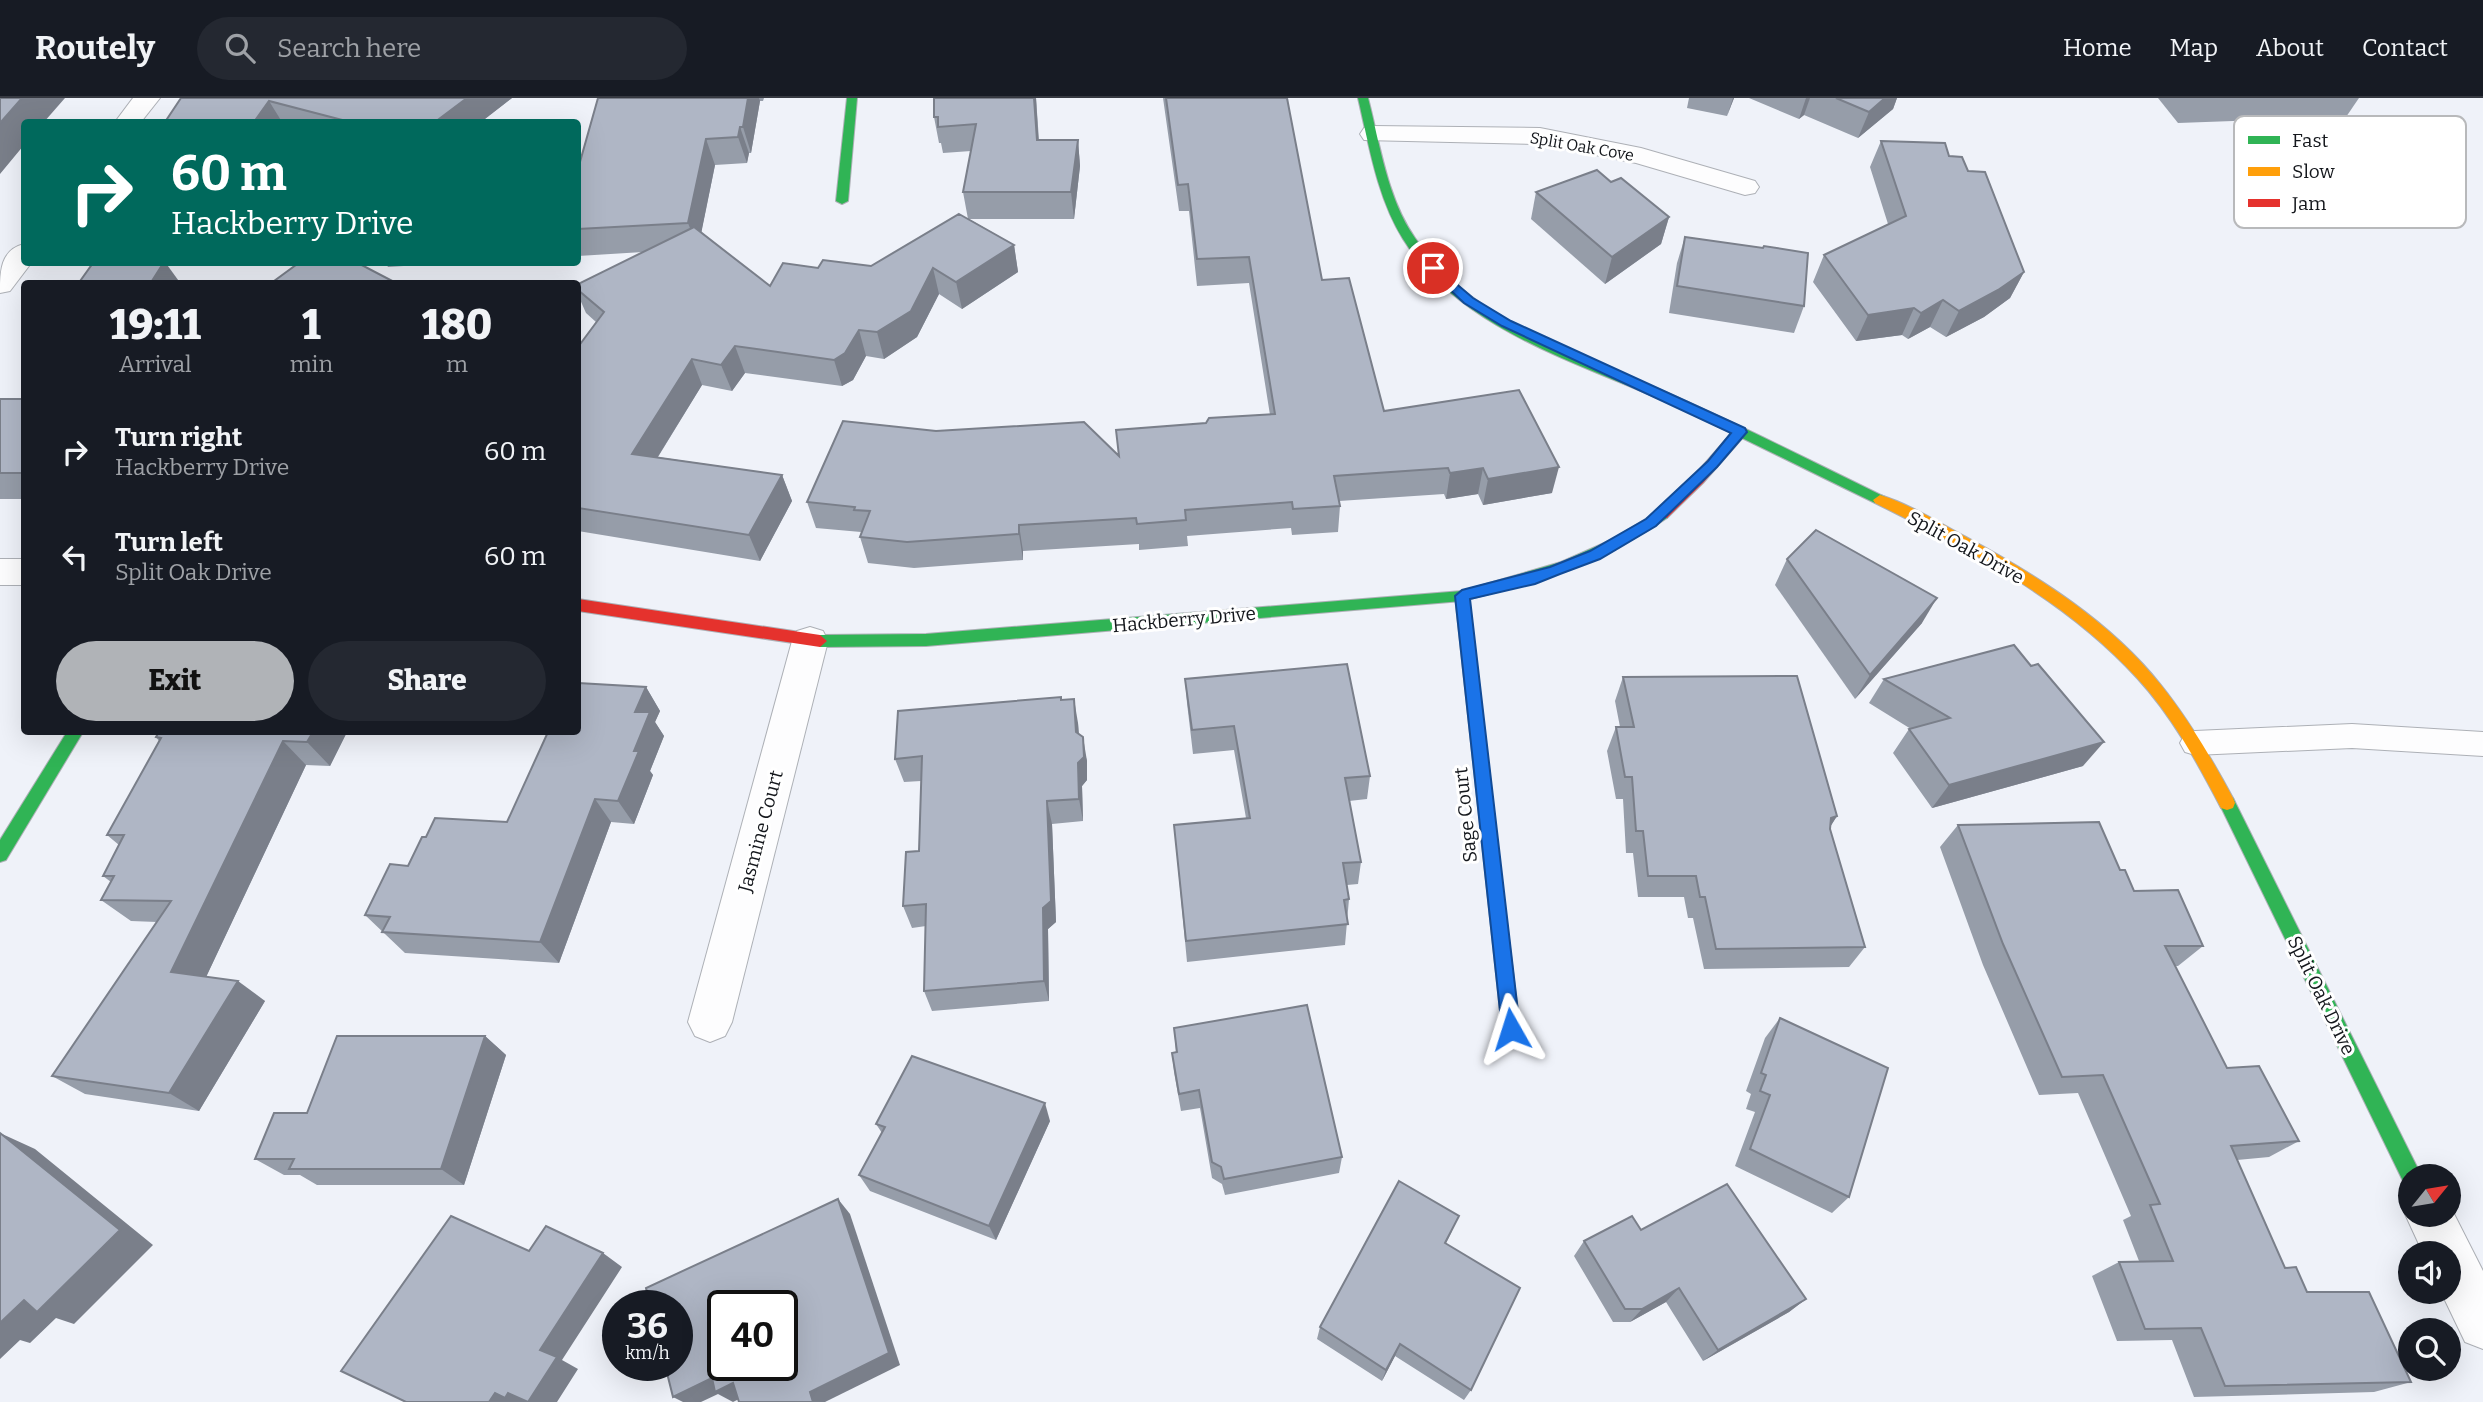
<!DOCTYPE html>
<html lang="en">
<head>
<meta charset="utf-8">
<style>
	body { margin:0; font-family:Bitter,serif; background:#242831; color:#f1f3f6; height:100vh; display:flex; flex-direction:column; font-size:26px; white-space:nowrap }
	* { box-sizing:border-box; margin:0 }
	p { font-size:23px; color:#9ea1a6 }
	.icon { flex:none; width:38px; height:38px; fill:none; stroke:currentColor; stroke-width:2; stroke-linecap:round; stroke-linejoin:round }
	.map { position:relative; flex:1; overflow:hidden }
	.sheet { position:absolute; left:21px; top:182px; width:560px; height:455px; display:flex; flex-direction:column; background:#171b24; border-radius:7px; box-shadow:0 7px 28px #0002 }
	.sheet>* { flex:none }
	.hud { position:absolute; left:21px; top:21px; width:560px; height:147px; border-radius:7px; box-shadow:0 7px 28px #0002; background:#00695c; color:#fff; overflow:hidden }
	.needle { width:46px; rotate:60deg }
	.tools { position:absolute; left:2398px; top:1066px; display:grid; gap:14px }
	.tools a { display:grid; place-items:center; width:63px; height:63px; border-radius:50%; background:#171b24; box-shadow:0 7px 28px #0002; font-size:35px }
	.speed { position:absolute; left:602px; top:1192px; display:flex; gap:14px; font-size:35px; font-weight:700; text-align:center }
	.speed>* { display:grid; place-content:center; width:91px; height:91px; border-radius:50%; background:#171b24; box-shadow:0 7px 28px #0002; line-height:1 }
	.speed small { font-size:18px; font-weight:400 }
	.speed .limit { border:4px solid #111; border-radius:10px; background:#fff; color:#111 }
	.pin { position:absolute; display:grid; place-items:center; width:60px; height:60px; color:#fff; margin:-30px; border:4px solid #fff; border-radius:50%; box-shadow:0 2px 7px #0007 }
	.me { position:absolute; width:77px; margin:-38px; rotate:354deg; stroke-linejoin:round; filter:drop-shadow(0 0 5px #0008) }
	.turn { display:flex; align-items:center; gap:24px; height:147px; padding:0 35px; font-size:32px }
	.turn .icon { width:91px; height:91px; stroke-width:2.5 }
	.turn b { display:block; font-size:49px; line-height:60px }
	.eta { display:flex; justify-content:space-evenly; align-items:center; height:119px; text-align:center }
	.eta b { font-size:42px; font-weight:800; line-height:49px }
	.cta { display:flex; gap:14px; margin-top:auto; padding:14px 35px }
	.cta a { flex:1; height:80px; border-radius:42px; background:#b0b3b7; color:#111; font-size:28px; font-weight:800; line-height:80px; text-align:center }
	.cta a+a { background:#242831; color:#f1f3f6 }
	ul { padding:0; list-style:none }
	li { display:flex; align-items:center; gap:21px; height:105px; padding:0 35px }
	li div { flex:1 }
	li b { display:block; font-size:26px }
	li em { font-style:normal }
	header { display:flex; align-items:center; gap:42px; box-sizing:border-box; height:98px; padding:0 35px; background:#171b24; border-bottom:2px solid #363941 }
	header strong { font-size:33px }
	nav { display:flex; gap:38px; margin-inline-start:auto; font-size:24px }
	.search { width:490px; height:63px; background:#242831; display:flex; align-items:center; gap:18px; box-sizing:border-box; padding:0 24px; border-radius:38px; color:#9ea1a6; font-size:26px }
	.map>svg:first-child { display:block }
</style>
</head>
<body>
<header>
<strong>Routely</strong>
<div class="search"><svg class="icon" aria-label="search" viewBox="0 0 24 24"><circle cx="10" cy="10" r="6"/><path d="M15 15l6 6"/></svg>Search here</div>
<nav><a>Home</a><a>Map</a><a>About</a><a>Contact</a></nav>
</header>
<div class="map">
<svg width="2483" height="1304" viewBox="0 0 2483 1304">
	<rect width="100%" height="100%" fill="#eff2f9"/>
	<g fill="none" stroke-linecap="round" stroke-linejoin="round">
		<g stroke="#adb0b6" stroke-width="2">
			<path id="lane" d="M2352 626 2483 634V658L2352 650 2195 657 2185 654 2180 645 2185 636 2195 633Z"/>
		</g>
		<g stroke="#adb0b6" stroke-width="2">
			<g id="street">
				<path d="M133 0H160L141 24H115Z"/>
				<path d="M1373 28 1540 30 1641 50 1755 83 1759 89 1755 95 1745 97 1636 65 1540 46 1364 42 1360 36 1364 30Z"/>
				<path d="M24 146V164H32L10 193 0 195C0 174 0 152 24 146Z"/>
				<rect x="0" y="461" width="24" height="26"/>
				<path d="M810 529 823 533 828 543 732 924 725 938 710 944 695 938 688 924 792 543 797 533Z"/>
				<path d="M2448 1104 2483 1173V1251L2465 1244 2441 1194H2448V1155H2423L2405 1116 2410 1105V1116H2448Z"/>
			</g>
		</g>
		<g stroke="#adb0b6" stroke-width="2">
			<g id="fast">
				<path d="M847 0H857L848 103 842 106 836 103Z"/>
				<path d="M1358 0H1368C1380 46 1387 100 1415 140 1474 228 1588 258 1679 300 1748 331 1816 365 1885 399L1887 402 1885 405H1875C1808 373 1742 339 1675 308 1581 265 1461 233 1403 141 1377 99 1369 47 1358 0Z"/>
				<path d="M1662 411 1667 412 1669 416 1667 420C1604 463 1535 485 1462 503L926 548 820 549 813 543 820 537 926 536 1462 493 1561 464 1611 442Z"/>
				<path d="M67 634H83L6 762 0 764V742Z"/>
				<path d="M2227 698 2233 700 2418 1071 2421 1078H2410V1087L2404 1085 2219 705 2221 700Z"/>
				<path d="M1495 785 1501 787 1503 792 1520 931 1517 937 1511 939 1505 937 1502 931 1487 792 1489 787Z"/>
			</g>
		</g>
		<g stroke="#adb0b6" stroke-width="2">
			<path id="slow" d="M1880 397C1910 406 1939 425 1966 439 2038 478 2110 523 2161 587 2189 622 2212 661 2233 700L2235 705 2233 710 2227 712 2221 710C2197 664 2172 618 2137 580 2065 501 1969 452 1875 405L1873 402Z"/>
		</g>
		<g stroke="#adb0b6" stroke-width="2">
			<g id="jam">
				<path d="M1740 329 1745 331V337L1703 385 1667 420H1657L1655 416 1657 412 1693 379 1735 331Z"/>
				<path d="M1462 493 1469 498 1503 792 1501 797 1495 799 1489 797 1487 792 1455 498Z"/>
				<path d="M578 501 820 537 827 543 820 549 578 513Z"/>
			</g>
		</g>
		<use href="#lane" fill="#fdfdfe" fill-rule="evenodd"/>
		<use href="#street" fill="#fdfdfe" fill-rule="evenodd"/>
		<use href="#fast" fill="#30b455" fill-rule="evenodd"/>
		<use href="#slow" fill="#ff9f0a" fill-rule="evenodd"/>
		<use href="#jam" fill="#e5322d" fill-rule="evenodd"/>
	</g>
	<g fill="#969da9">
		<path d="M181 0H512L481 24H165Z"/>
		<path d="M598 0H764L763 3H760L751 55H749L747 65 715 67 701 135 770 188 818 170 871 168 968 121 963 94 971 53 943 55 941 45H939L934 19V0H1036L1039 42H1078L1080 68 1074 121H969L1014 147 1018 174 962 211 939 196 917 239 884 261 866 258 853 282 842 288 745 275 732 293 702 287 658 359 782 377 792 403 760 463 578 433V249L596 224 586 215 578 197V186L643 154 578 158V71Z"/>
		<path d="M1163 0H1287L1322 182 1384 313 1552 395 1483 407 1478 396 1446 401 1444 396 1339 403 1340 408 1338 434 1292 437 1291 430 1187 438 1188 448 1139 452V446L1023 453V462L914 470 868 465 860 439 861 434 816 430 807 404 1119 358 1206 325 1270 317 1249 185 1197 188 1189 113H1179Z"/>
		<path d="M1689 0H1734L1727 18 1687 10Z"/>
		<path d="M1749 0H1897L1893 11 1858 40 1804 17 1799 21Z"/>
		<path d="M2158 0H2359L2346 19 2178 25Z"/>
		<path d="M1881 43 1949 58 1968 73 2024 174 2010 200 1984 219 1946 239 1930 229 1908 241 1902 237 1856 243 1813 184 1824 157 1888 126 1870 69Z"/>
		<path d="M1611 84 1669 119 1661 146 1605 186 1531 121 1536 94Z"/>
		<path d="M1685 139 1804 208 1794 235 1669 215 1677 165Z"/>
		<path d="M385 164H466L388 169Z"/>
		<rect x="0" y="301" width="24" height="100"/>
		<path d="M1787 461 1922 525 1855 601 1775 487Z"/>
		<path d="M2031 568 2083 668 1932 710 1893 655 1909 631H1911L1869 605 1884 581Z"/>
		<path d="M1623 579 1837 718 1830 729V731L1865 849 1849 869 1704 871 1693 820H1688L1684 799H1638L1633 755H1626L1623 701H1616L1607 653 1616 629H1620L1615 603Z"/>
		<path d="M1185 581 1370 678 1367 701 1349 703 1361 764 1358 786 1347 787 1349 801 1345 847 1187 864 1174 727 1246 720 1234 652 1193 656 1187 605Z"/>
		<path d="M646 589 660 613 655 624 664 638 650 673 653 677 634 726 611 724 559 865 405 855 365 817 408 768 507 724Z"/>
		<path d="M1061 599V602L1078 625 1079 636 1087 663V682L1082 688 1083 723 1052 726 1056 824 1048 831 1049 903 932 913 924 893 926 828 912 830 903 808 919 753 921 683 904 684 895 661Z"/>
		<path d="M347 634 330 668 306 667 206 879 265 903 199 1013 85 996 52 978 157 824 131 823 101 802 111 784 103 778 119 747 107 737 159 643 156 639Z"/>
		<path d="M1958 727 2120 772 2134 793 2203 848 2178 868H2175L2227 970 2299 1043 2269 1059 2237 1062 2285 1170 2307 1194 2411 1284 2374 1294 2194 1299 2172 1242 2117 1243 2092 1178 2119 1164 2139 1163 2123 1122 2131 1118 2078 995 2039 997 1983 867 1940 749Z"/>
		<path d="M1780 920 1849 1099 1832 1115 1735 1068 1755 1014 1746 1011 1751 996 1746 993 1765 940Z"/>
		<path d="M1174 930 1342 1059 1339 1075 1225 1097 1222 1086 1212 1080 1200 1010 1181 1013 1174 974 1172 955H1176Z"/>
		<path d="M485 938 506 957 464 1087H317L300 1077H284L255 1061 307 1015Z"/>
		<path d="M1050 1023 996 1142 870 1093 859 1077 882 1035 876 1026Z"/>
		<path d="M1641 1132 1806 1201 1789 1214 1703 1263 1666 1204 1630 1224H1613L1574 1158 1584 1143Z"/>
		<path d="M1452 1133 1446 1145 1471 1292 1464 1302 1395 1258 1382 1283 1317 1241 1320 1229Z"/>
	</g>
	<g fill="#7a7f8a">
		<path d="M22 0H65L44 24H24V47L0 76V25Z"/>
		<path d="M467 0H512L481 24H435Z"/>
		<path d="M748 0H759L760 3 751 55 743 29Z"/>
		<path d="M1034 0H1036L1040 68 1037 42Z"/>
		<path d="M1733 0H1734L1727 18Z"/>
		<path d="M1806 0H1810L1804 17 1799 21Z"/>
		<path d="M1885 0H1897L1893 11 1858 40 1869 14Z"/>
		<path d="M269 3 282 24H254Z"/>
		<path d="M740 29 749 55 747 65 738 39Z"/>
		<path d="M706 41 715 67 698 151 688 125Z"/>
		<path d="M1078 42 1080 68 1074 121 1071 94Z"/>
		<path d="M1669 119 1661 146 1605 186 1612 159Z"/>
		<path d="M1014 147 1018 174 962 211 956 184Z"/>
		<path d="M164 164H165L181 186H150Z"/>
		<path d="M933 170 939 196 917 239 884 261 877 234Z"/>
		<path d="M2024 174 2010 200 1984 219 1946 239 1959 213Z"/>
		<path d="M1943 202 1930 229 1908 241 1921 215Z"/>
		<path d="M1914 210 1902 237 1856 243 1868 217Z"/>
		<path d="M859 232 866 258 853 282 842 288 834 262Z"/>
		<path d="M735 248 745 275 732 293 721 267Z"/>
		<path d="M692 261 702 287 644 381 632 356Z"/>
		<path d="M1559 369 1552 395 1483 407 1488 381Z"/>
		<path d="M1483 370 1478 396 1446 401 1450 375Z"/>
		<path d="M782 377 792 403 760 463 749 437Z"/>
		<path d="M1019 427 1023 453V462L1019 436Z"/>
		<path d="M1937 500 1922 525 1855 601 1870 577Z"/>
		<path d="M646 589 660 613 655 624 664 638 650 673 653 677 634 726 618 703 634 653 635 614Z"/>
		<path d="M1074 601 1078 625 1080 658 1076 634Z"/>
		<path d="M313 634H347L330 668 307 644Z"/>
		<path d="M1083 639 1087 663V682L1082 688 1083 723 1079 701 1078 665Z"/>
		<path d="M283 643 306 667 199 894 171 874Z"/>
		<path d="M2104 644 2083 668 1932 710 1949 687Z"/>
		<path d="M595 701 611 724 559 865 540 844Z"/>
		<path d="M1047 703 1052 726 1056 824 1048 831 1049 903 1044 883 1043 810Z"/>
		<path d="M1837 718 1823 740 1831 720Z"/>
		<path d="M238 883 265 903 199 1013 169 995Z"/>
		<path d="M485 938 506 957 464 1087 441 1071Z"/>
		<path d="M1045 1005 1050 1023 996 1142 989 1128Z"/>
		<path d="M0 1035 35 1051 153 1147 74 1226 56 1220 30 1245 20 1242 0 1261Z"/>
		<path d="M838 1101 850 1116 900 1267 825 1304H813L810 1294Z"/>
		<path d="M603 1155 622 1169 562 1262 578 1271 557 1304H489L495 1295 540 1252Z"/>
		<path d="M1679 1190 1666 1204 1630 1224 1642 1211Z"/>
		<path d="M1806 1201 1789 1214 1703 1263 1718 1252Z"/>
		<path d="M1400 1246 1395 1258 1382 1283 1386 1272Z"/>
		<path d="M712 1280 733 1285 749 1296 733 1304 718 1296 701 1304H683L673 1299Z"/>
	</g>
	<g fill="#afb6c5" stroke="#7a7f8a" stroke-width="2" fill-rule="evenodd">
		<path d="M0 0H22L0 25Z"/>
		<path d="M181 0H467L435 24H350L269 3 254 24H165Z"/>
		<path d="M598 0H748L743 29H740L738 39 706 41 688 125 578 131V71Z"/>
		<path d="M934 0H1034L1037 42H1078L1071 94H963L976 26 938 29V19H934Z"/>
		<path d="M1166 0H1287L1322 182 1349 180 1384 313 1519 292 1559 369 1488 381 1483 370 1450 375 1448 370 1334 378 1340 408 1293 411 1292 404 1185 412 1186 422 1137 426 1136 420 1019 427V436L907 444 860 439 870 413 854 412 855 409 807 404 843 323 936 333 1084 324 1119 358 1116 332 1206 325 1209 320 1275 316 1249 159 1197 161 1188 86 1178 87Z"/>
		<path d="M1836 0H1885L1869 14Z"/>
		<path d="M1881 43 1945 45 1949 58 1962 59 1968 73 1985 74 2024 174 1998 192 1959 213 1943 202 1921 215 1914 210 1868 217 1824 157 1906 118Z"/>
		<path d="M1597 72 1611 84 1621 80 1669 119 1612 159 1536 94Z"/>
		<path d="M959 116 1014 147 956 184 933 170 911 213 877 234 859 232 845 255 834 262 735 248 721 267 692 261 632 356 782 377 749 437 578 410V249L604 214 578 192V186L694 129 770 188 783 165 818 170 823 162 871 168Z"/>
		<path d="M1685 139 1763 150 1764 148 1808 155 1804 208 1677 188Z"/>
		<path d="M164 164 150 186H78L93 165Z"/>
		<path d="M300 164H356L398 186H270Z"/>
		<rect x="0" y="301" width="24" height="74"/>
		<path d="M1816 432 1937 500 1870 577 1787 461Z"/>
		<path d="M2014 547 2031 568 2038 566 2104 644 1949 687 1909 631 1950 620 1884 581Z"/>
		<path d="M1347 566 1370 678 1345 680 1361 764 1343 765 1349 801 1344 802 1348 826 1186 843 1174 727 1250 720 1234 628 1192 632 1185 581Z"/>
		<path d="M1797 578 1837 718 1831 720 1830 731 1865 849 1716 851 1705 799H1700L1696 778H1648L1643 733H1636L1632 679H1625L1616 629H1634L1623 579Z"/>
		<path d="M578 585 646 589 635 614H650L634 653H639L618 703 595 701 540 844 382 834 390 819 365 817 390 766 408 768 422 739H426L435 720 507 724 548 634H578Z"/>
		<path d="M1061 599V602L1074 601 1076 634 1083 639 1084 659 1078 665 1079 701 1047 703 1051 803 1043 810 1044 883 924 893 926 806 903 808 906 754 919 753 922 658 895 661 898 613Z"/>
		<path d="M159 634H313L307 644 283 643 171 874 238 883 169 995 52 978 171 803 101 802 114 778H103L124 737H107L161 640 156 639Z"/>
		<path d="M2099 724 2120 772H2125L2134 793 2178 792 2203 848H2165L2227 970 2259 968 2299 1043 2231 1048 2285 1170 2296 1169 2307 1194H2369L2411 1284 2225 1288 2201 1230 2145 1231 2119 1164 2173 1163 2150 1107 2160 1106 2103 977 2062 979 2003 846 1958 727Z"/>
		<path d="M1307 907 1342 1059 1224 1081 1221 1069 1212 1064 1199 992 1179 996 1172 955 1177 954 1174 930Z"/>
		<path d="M1780 920 1888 970 1849 1099 1750 1051 1770 997 1760 993 1766 977 1761 975Z"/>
		<path d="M337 938H485L441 1071H289L294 1061H255L274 1015H307Z"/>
		<path d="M912 958 1045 1005 989 1128 859 1077 885 1029 876 1026Z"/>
		<path d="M0 1035 120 1132 37 1214 24 1202 0 1225Z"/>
		<path d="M1399 1083 1459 1118 1445 1145 1520 1190 1471 1292 1400 1246 1386 1272 1320 1229Z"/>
		<path d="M1727 1086 1806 1201 1718 1252 1679 1190 1642 1211H1625L1584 1143 1632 1118 1641 1132Z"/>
		<path d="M838 1101 889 1255 810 1294 813 1304H739L733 1285 715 1294 712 1280 673 1299 665 1267H677V1208H650L646 1190ZM723 1208H782V1267H723Z"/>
		<path d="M451 1118 529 1153 546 1128 603 1155 540 1252 557 1259 528 1304 508 1295 505 1300 495 1295 489 1304H406L341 1273Z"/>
	</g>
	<path fill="#1a73e8" stroke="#114b97" stroke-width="2" d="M1433 166 1473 200 1511 223 1745 330 1747 334 1717 369 1656 428 1600 461 1560 476 1535 486 1470 501 1520 931 1517 937 1511 939 1504 937 1502 931 1455 498 1462 492 1550 469 1590 453 1646 421 1708 363 1731 335 1502 228 1464 205 1429 172V167Z"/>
	<g text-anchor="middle" stroke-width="6" stroke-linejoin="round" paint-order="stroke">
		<g font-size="16" fill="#14171c" stroke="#fff">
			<text transform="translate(1582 48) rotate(10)" y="6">Split Oak Cove</text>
		</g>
		<g font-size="19" fill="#14171c" stroke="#fff">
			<text transform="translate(1966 449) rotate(29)" y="7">Split Oak Drive</text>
			<text transform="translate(1184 521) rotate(-5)" y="7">Hackberry Drive</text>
			<text transform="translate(1465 717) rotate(-96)" y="7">Sage Court</text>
			<text transform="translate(760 733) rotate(-75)" y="7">Jasmine Court</text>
			<text transform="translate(2322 897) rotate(64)" y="7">Split Oak Drive</text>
		</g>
	</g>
	<rect x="2234" y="18" width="232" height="112" rx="10" fill="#fff" stroke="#b8b9bb" stroke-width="2"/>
	<rect x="2248" y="38" width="32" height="8" fill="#30b455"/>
	<rect x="2248" y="69" width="32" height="9" fill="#ff9f0a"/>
	<rect x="2248" y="101" width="32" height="8" fill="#e5322d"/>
	<g font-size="19" fill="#14171c">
		<text x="2292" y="49">Fast</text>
		<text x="2292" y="80">Slow</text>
		<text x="2292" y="112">Jam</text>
	</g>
</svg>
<div class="tools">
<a><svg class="needle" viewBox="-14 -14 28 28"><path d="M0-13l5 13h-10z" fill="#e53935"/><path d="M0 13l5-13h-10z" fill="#9ea1a6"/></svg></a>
<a><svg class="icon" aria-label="sound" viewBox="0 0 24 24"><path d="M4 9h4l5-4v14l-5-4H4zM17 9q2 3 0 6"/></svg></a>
<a><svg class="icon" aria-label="search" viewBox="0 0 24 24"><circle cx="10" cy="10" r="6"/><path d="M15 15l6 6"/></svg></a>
</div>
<div class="speed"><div>36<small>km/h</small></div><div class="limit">40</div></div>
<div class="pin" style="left:1433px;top:170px;background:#d93025"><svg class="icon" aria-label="arrive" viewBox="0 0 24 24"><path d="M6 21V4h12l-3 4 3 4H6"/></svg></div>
<svg class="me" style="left:1511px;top:931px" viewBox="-20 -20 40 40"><path d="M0-17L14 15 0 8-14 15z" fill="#1a73e8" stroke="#fff" stroke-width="4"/></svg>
<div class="hud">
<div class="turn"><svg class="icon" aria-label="right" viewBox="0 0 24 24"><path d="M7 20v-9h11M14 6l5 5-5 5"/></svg><div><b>60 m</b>Hackberry Drive</div></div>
</div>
<section class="sheet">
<div class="eta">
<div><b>19:11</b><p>Arrival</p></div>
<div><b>1</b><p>min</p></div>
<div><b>180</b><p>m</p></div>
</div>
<ul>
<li><svg class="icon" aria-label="right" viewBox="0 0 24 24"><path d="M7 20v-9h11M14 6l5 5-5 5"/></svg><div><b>Turn right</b><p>Hackberry Drive</p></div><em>60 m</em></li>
<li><svg class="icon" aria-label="left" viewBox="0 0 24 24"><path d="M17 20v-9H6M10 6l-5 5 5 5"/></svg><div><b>Turn left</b><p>Split Oak Drive</p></div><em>60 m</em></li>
</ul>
<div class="cta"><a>Exit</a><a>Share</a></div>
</section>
</div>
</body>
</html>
